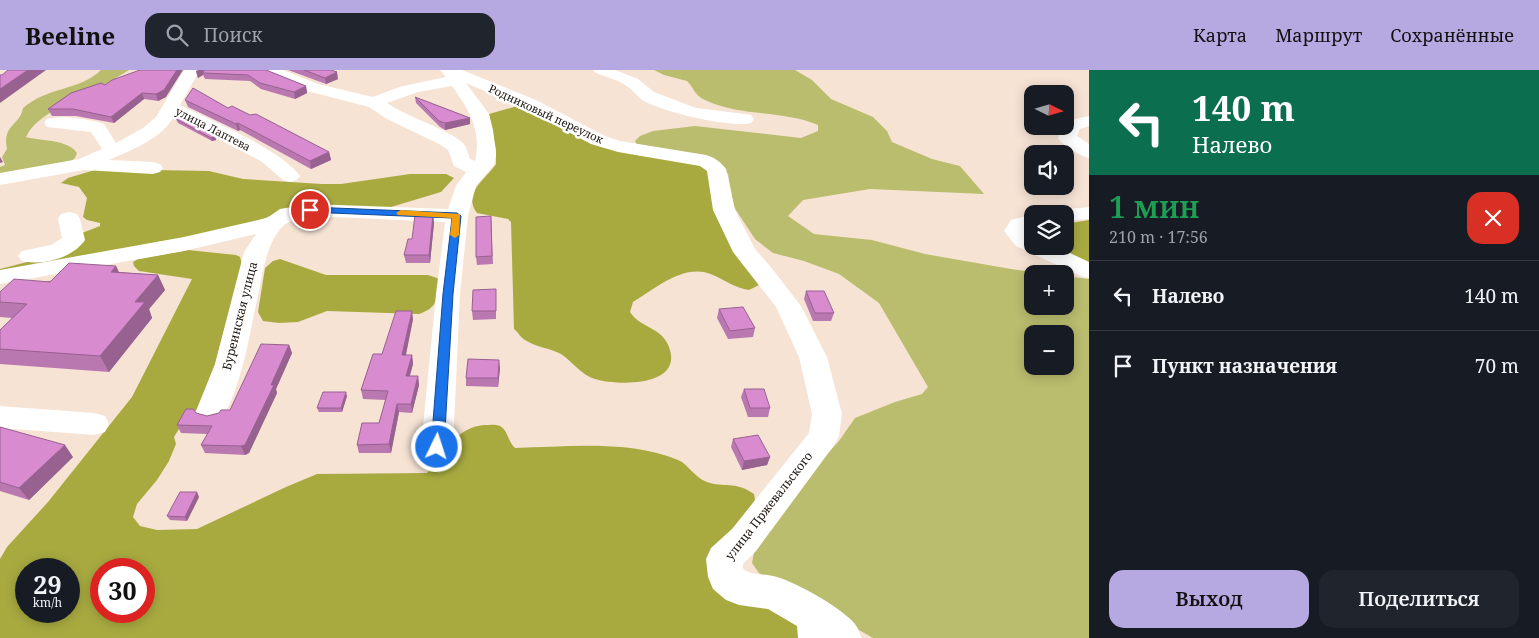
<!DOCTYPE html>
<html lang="ru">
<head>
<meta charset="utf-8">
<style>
	body { margin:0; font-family:"Noto Serif",serif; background:#20242c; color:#f1f3f6; height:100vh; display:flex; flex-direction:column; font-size:19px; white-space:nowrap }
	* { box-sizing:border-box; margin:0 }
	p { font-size:16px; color:#9ea1a6 }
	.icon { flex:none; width:28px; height:28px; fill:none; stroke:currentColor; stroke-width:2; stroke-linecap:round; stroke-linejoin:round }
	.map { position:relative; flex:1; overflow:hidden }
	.details { display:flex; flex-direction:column; background:#171b24; width:450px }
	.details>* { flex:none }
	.hud { background:#0b6e4f; color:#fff; overflow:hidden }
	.needle { width:32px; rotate:95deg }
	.tools { position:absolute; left:1024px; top:15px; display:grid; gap:10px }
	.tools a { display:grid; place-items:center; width:50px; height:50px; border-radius:10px; background:#171b24; box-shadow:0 2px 12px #0003; font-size:25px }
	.speed { position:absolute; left:15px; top:488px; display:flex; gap:10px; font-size:25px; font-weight:700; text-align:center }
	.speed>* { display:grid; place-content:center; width:65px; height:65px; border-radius:50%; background:#171b24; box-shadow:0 2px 12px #0003; line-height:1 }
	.speed small { font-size:12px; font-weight:400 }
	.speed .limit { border:8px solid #d22; background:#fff; color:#111 }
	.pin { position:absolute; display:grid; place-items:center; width:42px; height:42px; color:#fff; margin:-21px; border:2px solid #fff; border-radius:50%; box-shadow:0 1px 5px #0007 }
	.me { position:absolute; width:55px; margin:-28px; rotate:4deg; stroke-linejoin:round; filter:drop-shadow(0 0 4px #0008) }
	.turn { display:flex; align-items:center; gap:18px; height:105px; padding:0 20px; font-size:22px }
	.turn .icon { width:65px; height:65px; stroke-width:2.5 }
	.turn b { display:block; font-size:35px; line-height:42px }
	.round { display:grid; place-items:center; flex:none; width:52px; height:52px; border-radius:15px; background:#20242c }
	.headline { display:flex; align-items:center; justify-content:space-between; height:85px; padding:0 20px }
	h1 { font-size:30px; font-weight:600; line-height:38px; color:#1e9e55 }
	.cta { display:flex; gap:10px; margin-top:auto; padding:10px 20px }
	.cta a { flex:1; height:58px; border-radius:15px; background:#b6a9e1; color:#111; font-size:20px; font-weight:600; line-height:58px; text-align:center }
	.cta a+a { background:#20242c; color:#f1f3f6 }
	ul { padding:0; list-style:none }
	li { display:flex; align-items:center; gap:15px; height:70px; padding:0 20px; border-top:1px solid #363941 }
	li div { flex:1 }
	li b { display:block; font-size:19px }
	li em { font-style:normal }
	header { display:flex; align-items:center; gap:30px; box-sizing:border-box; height:70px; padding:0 25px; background:#b6a9e1; color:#111 }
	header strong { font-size:24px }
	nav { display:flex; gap:28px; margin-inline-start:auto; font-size:18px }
	.search { width:350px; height:45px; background:#20242c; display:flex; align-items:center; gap:12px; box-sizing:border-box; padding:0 18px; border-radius:15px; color:#9ea1a6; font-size:19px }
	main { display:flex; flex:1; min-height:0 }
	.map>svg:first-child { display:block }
</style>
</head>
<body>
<header>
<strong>Beeline</strong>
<div class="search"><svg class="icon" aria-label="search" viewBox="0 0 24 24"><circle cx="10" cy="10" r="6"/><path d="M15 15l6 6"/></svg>Поиск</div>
<nav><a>Карта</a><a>Маршрут</a><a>Сохранённые</a></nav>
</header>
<main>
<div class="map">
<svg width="1089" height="568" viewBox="0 0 1089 568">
	<rect width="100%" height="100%" fill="#f6e3d4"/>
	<g fill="#babd6e" fill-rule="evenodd">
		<path d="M101 0H129C118 7 107 13 95 20 74 32 37 43 26 67 40 71 68 69 77 83L75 88 69 93 0 107V97L5 95 2 87 7 79C2 54 20 56 23 38 49 16 79 21 101 0Z"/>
		<path d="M654 0H795L812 10 831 29 873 47 887 61 892 72 932 89 960 96 984 124 870 119 803 130 788 146 814 164 872 170 925 184 1011 199 1047 204H1032V236H1065V206L1089 209V568H873L759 503 752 493 754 482 802 411 839 371 855 348 895 332 922 324 928 317 879 233 839 204 804 191 773 183 755 169 734 137 728 104 722 95 637 75 635 71 640 66 653 61 695 56 801 68 818 61V55C783 40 741 47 705 30 695 26 694 18 687 11L664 5ZM1032 264H1065V296H1032Z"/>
	</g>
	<g fill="#a8aa40" fill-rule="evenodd">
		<path d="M514 37C542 36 562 61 586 71 622 86 665 88 704 94L761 210 759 215 749 220C735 218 725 210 713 205 685 192 656 218 633 232L630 242C640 258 662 257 669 277 684 317 618 316 595 309 582 306 572 291 561 284 550 278 535 277 525 270 521 268 518 262 514 259L511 152 508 149 477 143C462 123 486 109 496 94V79L489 44Z"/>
		<path d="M98 99 209 101 243 109 322 114H341L410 104H446L454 108 441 122 391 137 284 141 257 151 189 167 0 204V199L62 183 82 163 100 156V153L87 150 83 147 87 128 79 117 61 113 68 108Z"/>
		<path d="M1089 150V193L1053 176H1065V154Z"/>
		<path d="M188 180 236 185 240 187 242 194 204 336 187 346 174 367 176 374 169 391 157 410 137 434 133 447 140 456 157 460 197 459 286 417 317 404 427 403C443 383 457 357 484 355 489 355 495 354 500 356 508 360 508 372 515 378 564 377 617 371 664 385 670 387 677 389 682 392 691 399 698 410 710 413 727 417 737 412 754 424L755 430 738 460 716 484 787 538 806 568H0V489L7 477 48 432 132 327 192 209 139 201 134 196 133 192 138 189ZM26 499H69V541H26ZM101 499H144V541H101Z"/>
		<path d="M280 189 326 205H428L437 208 439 210C436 229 439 237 419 244L327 241 298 252 279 253 263 251 258 242 265 198 273 191Z"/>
	</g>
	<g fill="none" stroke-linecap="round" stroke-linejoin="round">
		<g fill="#fff" fill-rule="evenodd">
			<path d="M184 0H200L180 35C211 51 281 79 300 106L297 110 290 112 283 110 261 91 174 46C162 69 131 80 109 90L153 92 160 94 163 98 160 102 153 104 84 100 0 115V103L79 89 102 79 91 62 47 57 44 53 47 49C65 45 87 49 104 54L116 73 143 58 156 47Z"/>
			<path d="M261 0H283L318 14 373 27 399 17 446 7 440 0H462L536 30 605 66 620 71 706 85C714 87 721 92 726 99L735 140 755 179 770 196 801 236 827 287 842 344 839 366 835 374 756 481 743 494V499C751 505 763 504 773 506 793 510 842 538 855 554 858 558 860 564 862 568H798L797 556 768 539 739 535 726 530 713 519 708 507 706 489 711 478 732 459 809 363 812 344 799 287 776 237 733 182 713 140 707 101 700 96 618 82 591 74 524 38 466 13 489 44 493 60 496 85 494 95 476 116 468 146 460 224 453 377 448 385 437 389 426 385 421 377 436 224 445 152 310 146C300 148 290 150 282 157 266 175 263 202 258 225 249 266 243 312 222 349L211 352 200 349 196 341 215 294 244 182 256 164 184 181 0 214V200L184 167 267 148 280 139 310 134 448 139 456 116 466 102 454 96 448 80 439 74 387 49 369 37 307 21 264 3ZM452 16C469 40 482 60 475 91L470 89C468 84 467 78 464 74 449 59 407 47 387 33L418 22Z"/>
			<path d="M593 0H615L638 9 654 22 696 38 745 44 751 45 754 49 751 53C728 58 663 42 642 30 637 26 633 20 628 17 619 10 606 7 596 3Z"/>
			<path d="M1089 46V56L1080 59 1077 66 1089 74V88C1079 85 1064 77 1058 68L1063 56H1065L1066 51Z"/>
			<path d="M1089 137V149L1065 151V144H1055L1057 140Z"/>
			<path d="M69 142 77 144 80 149 85 170C73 188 42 196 22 191L18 186 22 181 51 175 62 168 58 149 61 144Z"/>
			<path d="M1032 145V158L1027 160 1032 166V176H1055L1089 192V208L1081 206 1016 176 1004 161 1011 150Z"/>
			<path d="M0 336 94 343 105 346 109 354 105 362 94 365 0 358Z"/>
		</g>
	</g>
	<g fill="#ba78b1">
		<path d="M146 0 166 27 158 31 144 29 114 53 76 46H52L48 39 105 15Z"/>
		<path d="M266 0 306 16 307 23 295 29 261 19 250 11 205 9 203 5 198 8 196 1Z"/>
		<path d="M288 0H331L338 9 326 14Z"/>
		<path d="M415 27 470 48V54L445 60 440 57 416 33Z"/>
		<path d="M185 30 228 38 250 45 329 82 331 90 311 99 240 60 238 61 188 37Z"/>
		<path d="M176 49 215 66 216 70 212 71 178 53Z"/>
		<path d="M433 145 434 153 430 193H406L404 185 412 169Z"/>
		<path d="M491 146 493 194 477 195 476 187Z"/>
		<path d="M116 196 119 202 158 205 165 220 149 239 152 248 109 302 0 294V260L12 248 0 247V222Z"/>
		<path d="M496 219V249L473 250 472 241Z"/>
		<path d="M806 221 834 243 831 251H813L804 229Z"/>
		<path d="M719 239 755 258 753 267 728 269 717 248Z"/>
		<path d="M413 249 406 285H412L413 294 410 306H418L419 315 412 343 399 342 391 383H359L357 375 379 353 386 330 363 329 361 320 382 284Z"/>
		<path d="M289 275 292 283 276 319 277 323 249 383 245 385 205 383 201 375 207 364 181 363 177 355 196 343 207 346 230 340Z"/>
		<path d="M500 298 498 317 466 316V308Z"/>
		<path d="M744 319 770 338 768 347H748L741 327Z"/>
		<path d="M347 326 342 342H319L317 338Z"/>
		<path d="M0 357 73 387 29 430 0 421Z"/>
		<path d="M733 369 770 387 767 395 742 400 731 377Z"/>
		<path d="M199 427 187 451 170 450 167 446Z"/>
	</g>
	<g fill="#976190">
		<path d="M28 0H46L0 33V19Z"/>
		<path d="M177 0H183L166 27 158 31 156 24Z"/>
		<path d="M198 0H210L203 3V5L198 8 196 1Z"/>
		<path d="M337 2 338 9 326 14 325 8Z"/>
		<path d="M306 16 307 23 295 29 294 22Z"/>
		<path d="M142 23 144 29 114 53 111 47Z"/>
		<path d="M470 48V54L445 60V53Z"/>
		<path d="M238 53 240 60 238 61 236 54Z"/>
		<path d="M215 66 216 70 212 71 211 68Z"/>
		<path d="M329 82 331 90 311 99 310 91Z"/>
		<path d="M0 87 3 92 0 93Z"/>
		<path d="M433 145 434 153 430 193 429 185Z"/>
		<path d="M116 196 123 211 111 202Z"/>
		<path d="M158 205 165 220 149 239 152 248 109 302 100 286 135 232Z"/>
		<path d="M412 241 413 249 404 293 402 285Z"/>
		<path d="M289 275 292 283 276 319 277 323 249 383 245 385 241 376Z"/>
		<path d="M412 285 413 294 407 314 406 306Z"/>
		<path d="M499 290 500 298 498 317V308Z"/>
		<path d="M418 306 419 315 412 343 411 334Z"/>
		<path d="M346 322 347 326 342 342 341 338Z"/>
		<path d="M397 334 399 342 391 383 389 374Z"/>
		<path d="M65 375 73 387 29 430 19 418Z"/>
		<path d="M770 387 767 395 742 400 744 391Z"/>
		<path d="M197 422 199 427 187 451 185 447Z"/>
	</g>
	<g fill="#d88bce" stroke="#976190">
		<path d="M8 0H28L0 19V5H2Z"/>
		<path d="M140 0H177L164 20 156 24 142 23 111 47 73 39H48L71 23 101 13 105 15 112 10Z"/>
		<path d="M204 0H266L306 16 294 22 260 13 248 5 203 3Z"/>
		<path d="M304 0H331L337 2 325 8Z"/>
		<path d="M193 18 228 38 232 36 250 45 256 44 329 82 310 91 238 53 236 54 185 30Z"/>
		<path d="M415 27 470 48 445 53 439 51Z"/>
		<path d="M178 47 215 66 211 68 176 49Z"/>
		<path d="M415 145H433L429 185H404L408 169H412Z"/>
		<path d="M491 146 492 186 476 187V147Z"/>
		<path d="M69 193 116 196 111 202 158 205 135 232H145L100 286 0 279V260L27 234 0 232V222L14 209 50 212Z"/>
		<path d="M496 219V241H472L473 220Z"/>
		<path d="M806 221H824L834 243H815Z"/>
		<path d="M743 237 755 258 730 261 719 239Z"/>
		<path d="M396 241H412L402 285H412L406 306H418L411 334H397L389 374 357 375 362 353H379L388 321 361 320 373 284H382Z"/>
		<path d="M261 274 289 275 271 315H274L245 375 241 376 201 375 212 356 177 355 186 339H193L196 343 207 346 219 343 221 340H230Z"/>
		<path d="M468 289 499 290 498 308H466Z"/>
		<path d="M744 319H764L770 338H750Z"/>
		<path d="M323 322H346L341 338H317Z"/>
		<path d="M0 357 65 375 19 418 0 412Z"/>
		<path d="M758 365 770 387 744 391 733 369Z"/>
		<path d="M180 422H197L185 447 167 446Z"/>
	</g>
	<path fill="#1a73e8" stroke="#114b97" d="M310 137 457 143 461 146 453 224 444 377 442 380H433L431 377 443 224 452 148 307 142V138Z"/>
	<path fill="#f59e0b" d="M401 140 460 144 459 165 455 168 450 165 452 148 398 145 396 143Z"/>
	<g text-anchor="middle" stroke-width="5" stroke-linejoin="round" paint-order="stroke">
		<g font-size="11" fill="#1c1510" stroke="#fff">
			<text transform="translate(546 44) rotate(25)" y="4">Родниковый переулок</text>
			<text transform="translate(213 59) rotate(27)" y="4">улица Лаптева</text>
		</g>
		<g font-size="12" fill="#1c1510" stroke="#fff">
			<text transform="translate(240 246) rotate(-76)" y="4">Буреинская улица</text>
			<text transform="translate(769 436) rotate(-52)" y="4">улица Пржевальского</text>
		</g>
	</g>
</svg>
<div class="tools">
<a><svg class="needle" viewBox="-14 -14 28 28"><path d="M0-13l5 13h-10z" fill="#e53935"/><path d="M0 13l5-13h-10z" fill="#9ea1a6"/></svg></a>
<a><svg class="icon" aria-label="sound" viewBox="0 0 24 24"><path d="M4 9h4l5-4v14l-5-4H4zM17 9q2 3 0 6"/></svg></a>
<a><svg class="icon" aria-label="layers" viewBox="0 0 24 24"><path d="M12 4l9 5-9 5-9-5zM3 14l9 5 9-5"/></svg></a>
<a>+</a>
<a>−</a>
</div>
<div class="speed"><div>29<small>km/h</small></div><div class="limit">30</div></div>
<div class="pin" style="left:310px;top:140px;background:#d93025"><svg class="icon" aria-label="arrive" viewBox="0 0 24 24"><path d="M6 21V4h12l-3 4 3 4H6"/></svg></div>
<svg class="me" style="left:437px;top:377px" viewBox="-20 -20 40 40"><circle r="17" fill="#1a73e8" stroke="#fff" stroke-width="3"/><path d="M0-11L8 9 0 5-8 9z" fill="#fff"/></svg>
</div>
<section class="details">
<div class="hud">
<div class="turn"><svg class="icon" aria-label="left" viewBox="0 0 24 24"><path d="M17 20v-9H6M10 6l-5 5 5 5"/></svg><div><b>140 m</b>Налево</div></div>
</div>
<div class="headline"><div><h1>1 мин</h1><p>210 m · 17:56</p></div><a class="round" style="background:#d93025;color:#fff"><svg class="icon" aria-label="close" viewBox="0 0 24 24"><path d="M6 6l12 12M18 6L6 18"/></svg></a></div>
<ul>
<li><svg class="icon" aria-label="left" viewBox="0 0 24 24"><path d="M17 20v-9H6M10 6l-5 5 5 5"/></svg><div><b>Налево</b></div><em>140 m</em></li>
<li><svg class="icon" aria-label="arrive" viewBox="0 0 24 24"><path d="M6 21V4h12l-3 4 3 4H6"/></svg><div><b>Пункт назначения</b></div><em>70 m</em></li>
</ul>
<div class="cta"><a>Выход</a><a>Поделиться</a></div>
</section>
</main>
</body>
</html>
